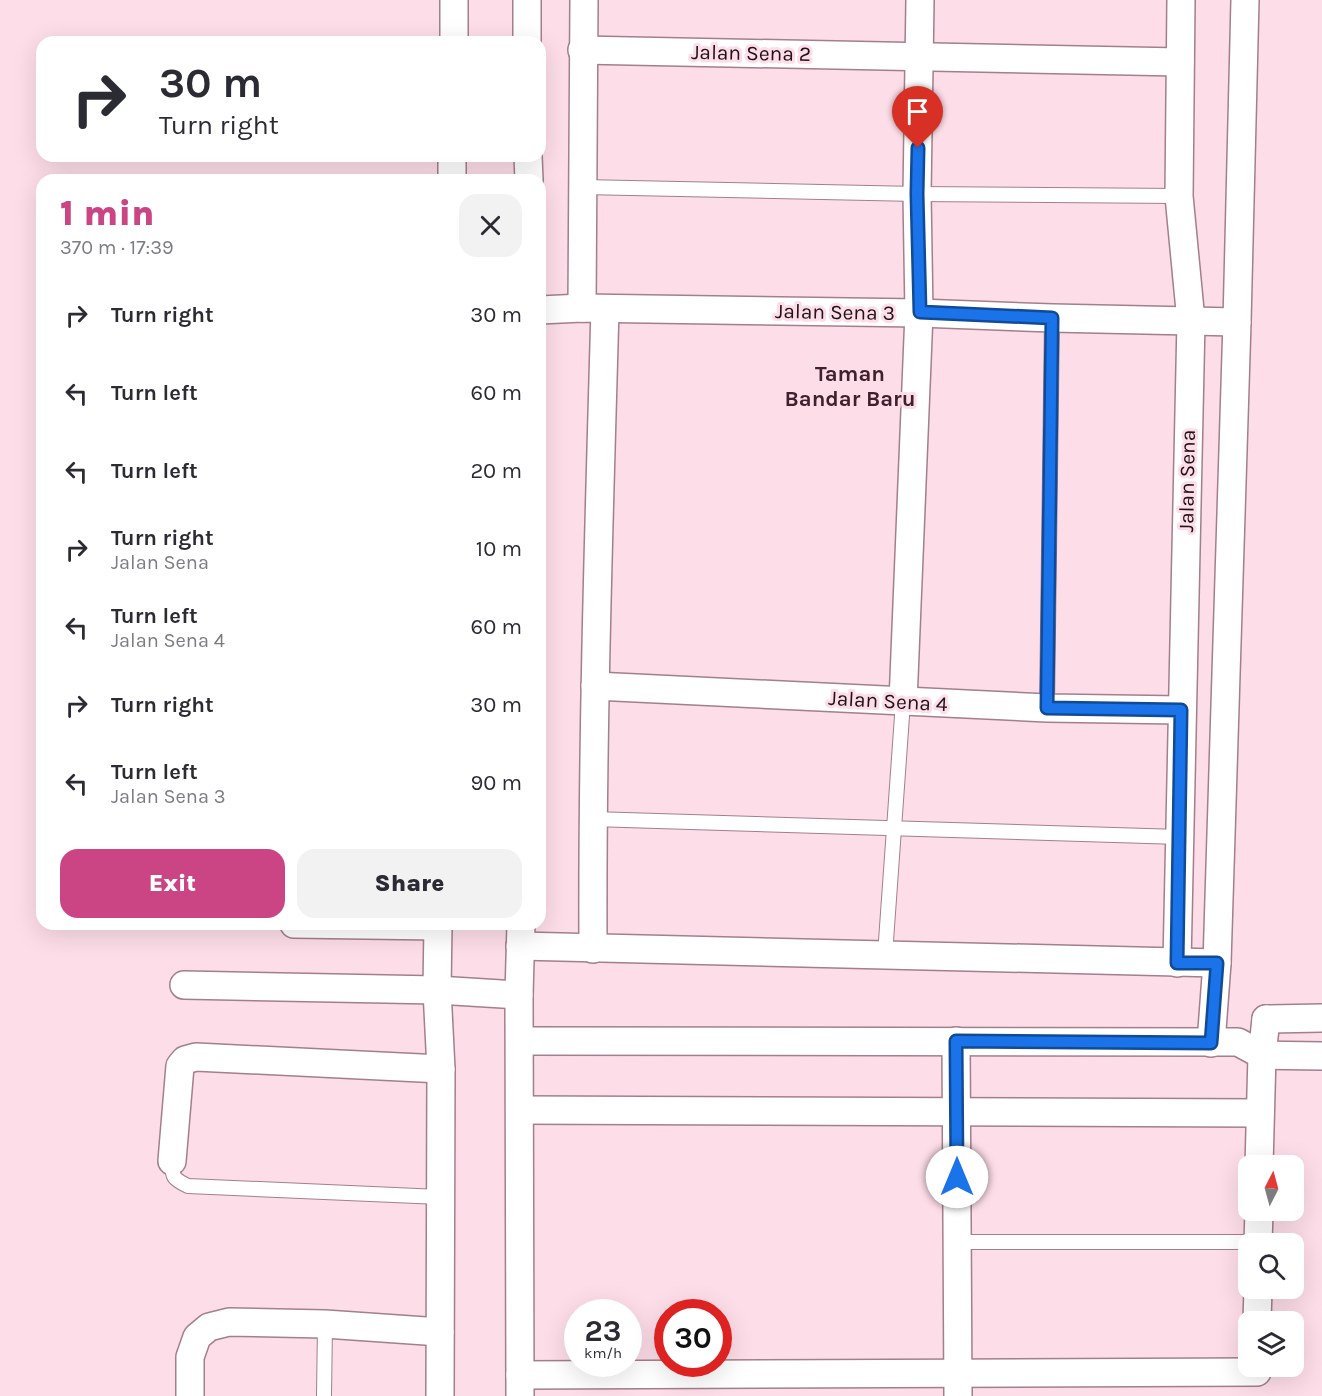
<!DOCTYPE html>
<html lang="en">
<head>
<meta charset="utf-8">
<style>
	body { margin:0; font-family:Karla,sans-serif; background:#f2f2f3; color:#2b2b33; height:100vh; display:flex; flex-direction:column; font-size:22px; white-space:nowrap }
	* { box-sizing:border-box; margin:0 }
	p { font-size:20px; color:#7c7c81 }
	.icon { flex:none; width:33px; height:33px; fill:none; stroke:currentColor; stroke-width:2; stroke-linecap:round; stroke-linejoin:round }
	.map { position:relative; flex:1; overflow:hidden }
	.side { position:absolute; left:36px; top:174px; width:510px; height:756px; display:flex; flex-direction:column; background:#fff; border-radius:18px; box-shadow:0 6px 24px #0002 }
	.side>* { flex:none }
	.top-card { position:absolute; left:36px; top:36px; width:510px; height:126px; border-radius:18px; box-shadow:0 6px 24px #0002; background:#fff; color:#2b2b33; overflow:hidden }
	.needle { width:39px; rotate:6deg }
	.fabs { position:absolute; left:1238px; top:1155px; display:grid; gap:12px }
	.fabs a { display:grid; place-items:center; width:66px; height:66px; border-radius:12px; background:#fff; box-shadow:0 6px 24px #0002; font-size:30px }
	.speed { position:absolute; left:564px; top:1299px; display:flex; gap:12px; font-size:30px; font-weight:700; text-align:center }
	.speed>* { display:grid; place-content:center; width:78px; height:78px; border-radius:50%; background:#fff; box-shadow:0 6px 24px #0002; line-height:1 }
	.speed small { font-size:15px; font-weight:400 }
	.speed .limit { border:9px solid #d22; background:#fff; color:#111 }
	.pin { position:absolute; display:grid; place-items:center; width:51px; height:51px; color:#fff; margin:-62px -26px; border-radius:50% 50% 50% 0; rotate:-45deg; box-shadow:0 0 6px #0007 }
	.pin .icon { rotate:45deg }
	.me { position:absolute; width:66px; margin:-33px; rotate:0deg; stroke-linejoin:round; filter:drop-shadow(0 0 4px #0008) }
	.turn { display:flex; align-items:center; gap:21px; height:126px; padding:0 24px; font-size:27px }
	.turn .icon { width:78px; height:78px; stroke-width:2.5 }
	.turn b { display:block; font-size:42px; line-height:51px }
	.round { display:grid; place-items:center; flex:none; width:63px; height:63px; border-radius:18px; background:#f2f2f3 }
	.overview { display:flex; align-items:center; justify-content:space-between; height:102px; padding:0 24px }
	h1 { font-size:36px; font-weight:800; line-height:45px; color:#cb4584 }
	.action { display:flex; gap:12px; margin-top:auto; padding:12px 24px }
	.action a { flex:1; height:69px; border-radius:18px; background:#cb4584; color:#fff; font-size:24px; font-weight:800; line-height:69px; text-align:center }
	.action a+a { background:#f2f2f3; color:#2b2b33 }
	ul { padding:0; list-style:none }
	li { display:flex; align-items:center; gap:18px; height:78px; padding:0 24px }
	li div { flex:1 }
	li b { display:block; font-size:22px }
	li em { font-style:normal }
	.map>svg:first-child { display:block }
</style>
</head>
<body>
<div class="map">
<svg width="1322" height="1396" viewBox="0 0 1322 1396">
	<rect width="100%" height="100%" fill="#fddde8"/>
	<g fill="none" stroke-linecap="round" stroke-linejoin="round">
		<g stroke="#a27f8c" stroke-width="16">
			<g id="service">
				<path d="M582 187 917 194 1179 196"/>
				<path d="M1047 708 1052 318"/>
				<path d="M592 819 1180 837"/>
				<path d="M885 955 903 702"/>
				<path d="M172 1161C172 1177 173 1179 188 1186L440 1197"/>
				<path d="M957 1242H1258"/>
				<path d="M324 1396 325 1324"/>
			</g>
		</g>
		<g stroke="#a27f8c" stroke-width="30">
			<g id="minor">
				<path d="M527 0V42"/>
				<path d="M454 42V0"/>
				<path d="M582 50 1180 62"/>
				<path d="M528 156 529 180"/>
				<path d="M452 180V156"/>
				<path d="M582 308 584 0"/>
				<path d="M540 310 582 308 919 313 1052 318 1237 322"/>
				<path d="M595 686 1047 708 1181 710"/>
				<path d="M903 702 919 313 917 194 920 0"/>
				<path d="M294 924 438 926"/>
				<path d="M438 924 437 990 441 1069 440 1396"/>
				<path d="M520 946 1217 963"/>
				<path d="M593 949C592 735 599 522 605 309"/>
				<path d="M1177 963 1191 321 1179 196 1181 0"/>
				<path d="M184 985 437 990 519 995"/>
				<path d="M1266 1019 1322 1018"/>
				<path d="M520 1041 1238 1042 1262 1055 1322 1056"/>
				<path d="M956 1041 958 1396"/>
				<path d="M1211 1043 1217 963 1237 322 1245 0"/>
				<path d="M520 1110 1260 1113"/>
				<path d="M172 1161 180 1066 185 1060 196 1057 441 1069"/>
				<path d="M1259 1166 1262 1055 1266 1019"/>
				<path d="M1258 1244 1259 1210"/>
				<path d="M1257 1322 1258 1288"/>
				<path d="M520 1375 1257 1372"/>
				<path d="M190 1396V1357L197 1337 209 1327 229 1322 325 1324 440 1332"/>
				<path d="M520 1396 519 995 521 924"/>
			</g>
		</g>
		<use href="#service" stroke="#fff" stroke-width="14"/>
		<use href="#minor" stroke="#fff" stroke-width="27"/>
	</g>
	<g fill="none" stroke-linecap="round" stroke-linejoin="round">
		<g stroke="#114b97" stroke-width="15">
			<path id="route" d="M918 148 917 194 920 312 1052 318 1047 708 1181 710 1177 963H1217L1211 1043 956 1041 957 1177"/>
		</g>
		<use href="#route" stroke="#1a73e8" stroke-width="10"/>
	</g>
	<g text-anchor="middle" stroke-width="6" stroke-linejoin="round" paint-order="stroke">
		<g font-size="21" fill="#201318" stroke="#fddde8">
			<text transform="translate(751 53) rotate(1)" y="7">Jalan Sena 2</text>
			<text transform="translate(835 312) rotate(1)" y="7">Jalan Sena 3</text>
			<text transform="translate(1187 481) rotate(-89)" y="7">Jalan Sena</text>
			<text transform="translate(888 701) rotate(3)" y="7">Jalan Sena 4</text>
		</g>
		<g font-size="22" font-weight="bold" fill="#3e212d" stroke="#fddde8">
			<text x="850" y="381">Taman<tspan x="850" dy="25">Bandar Baru</tspan></text>
		</g>
	</g>
</svg>
<div class="fabs">
<a><svg class="needle" viewBox="-14 -14 28 28"><path d="M0-13l5 13h-10z" fill="#e53935"/><path d="M0 13l5-13h-10z" fill="#7c7c81"/></svg></a>
<a><svg class="icon" aria-label="search" viewBox="0 0 24 24"><circle cx="10" cy="10" r="6"/><path d="M15 15l6 6"/></svg></a>
<a><svg class="icon" aria-label="layers" viewBox="0 0 24 24"><path d="M12 4l9 5-9 5-9-5zM3 14l9 5 9-5"/></svg></a>
</div>
<div class="speed"><div>23<small>km/h</small></div><div class="limit">30</div></div>
<div class="pin" style="left:918px;top:148px;background:#d93025"><svg class="icon" aria-label="arrive" viewBox="0 0 24 24"><path d="M6 21V4h12l-3 4 3 4H6"/></svg></div>
<svg class="me" style="left:957px;top:1177px" viewBox="-20 -20 40 40"><circle r="19" fill="#fff"/><path d="M0-13L10 11 0 6-10 11z" fill="#1a73e8"/></svg>
<div class="top-card">
<div class="turn"><svg class="icon" aria-label="right" viewBox="0 0 24 24"><path d="M7 20v-9h11M14 6l5 5-5 5"/></svg><div><b>30 m</b>Turn right</div></div>
</div>
<section class="side">
<div class="overview"><div><h1>1 min</h1><p>370 m · 17:39</p></div><a class="round"><svg class="icon" aria-label="close" viewBox="0 0 24 24"><path d="M6 6l12 12M18 6L6 18"/></svg></a></div>
<ul>
<li><svg class="icon" aria-label="right" viewBox="0 0 24 24"><path d="M7 20v-9h11M14 6l5 5-5 5"/></svg><div><b>Turn right</b></div><em>30 m</em></li>
<li><svg class="icon" aria-label="left" viewBox="0 0 24 24"><path d="M17 20v-9H6M10 6l-5 5 5 5"/></svg><div><b>Turn left</b></div><em>60 m</em></li>
<li><svg class="icon" aria-label="left" viewBox="0 0 24 24"><path d="M17 20v-9H6M10 6l-5 5 5 5"/></svg><div><b>Turn left</b></div><em>20 m</em></li>
<li><svg class="icon" aria-label="right" viewBox="0 0 24 24"><path d="M7 20v-9h11M14 6l5 5-5 5"/></svg><div><b>Turn right</b><p>Jalan Sena</p></div><em>10 m</em></li>
<li><svg class="icon" aria-label="left" viewBox="0 0 24 24"><path d="M17 20v-9H6M10 6l-5 5 5 5"/></svg><div><b>Turn left</b><p>Jalan Sena 4</p></div><em>60 m</em></li>
<li><svg class="icon" aria-label="right" viewBox="0 0 24 24"><path d="M7 20v-9h11M14 6l5 5-5 5"/></svg><div><b>Turn right</b></div><em>30 m</em></li>
<li><svg class="icon" aria-label="left" viewBox="0 0 24 24"><path d="M17 20v-9H6M10 6l-5 5 5 5"/></svg><div><b>Turn left</b><p>Jalan Sena 3</p></div><em>90 m</em></li>
</ul>
<div class="action"><a>Exit</a><a>Share</a></div>
</section>
</div>
</body>
</html>
